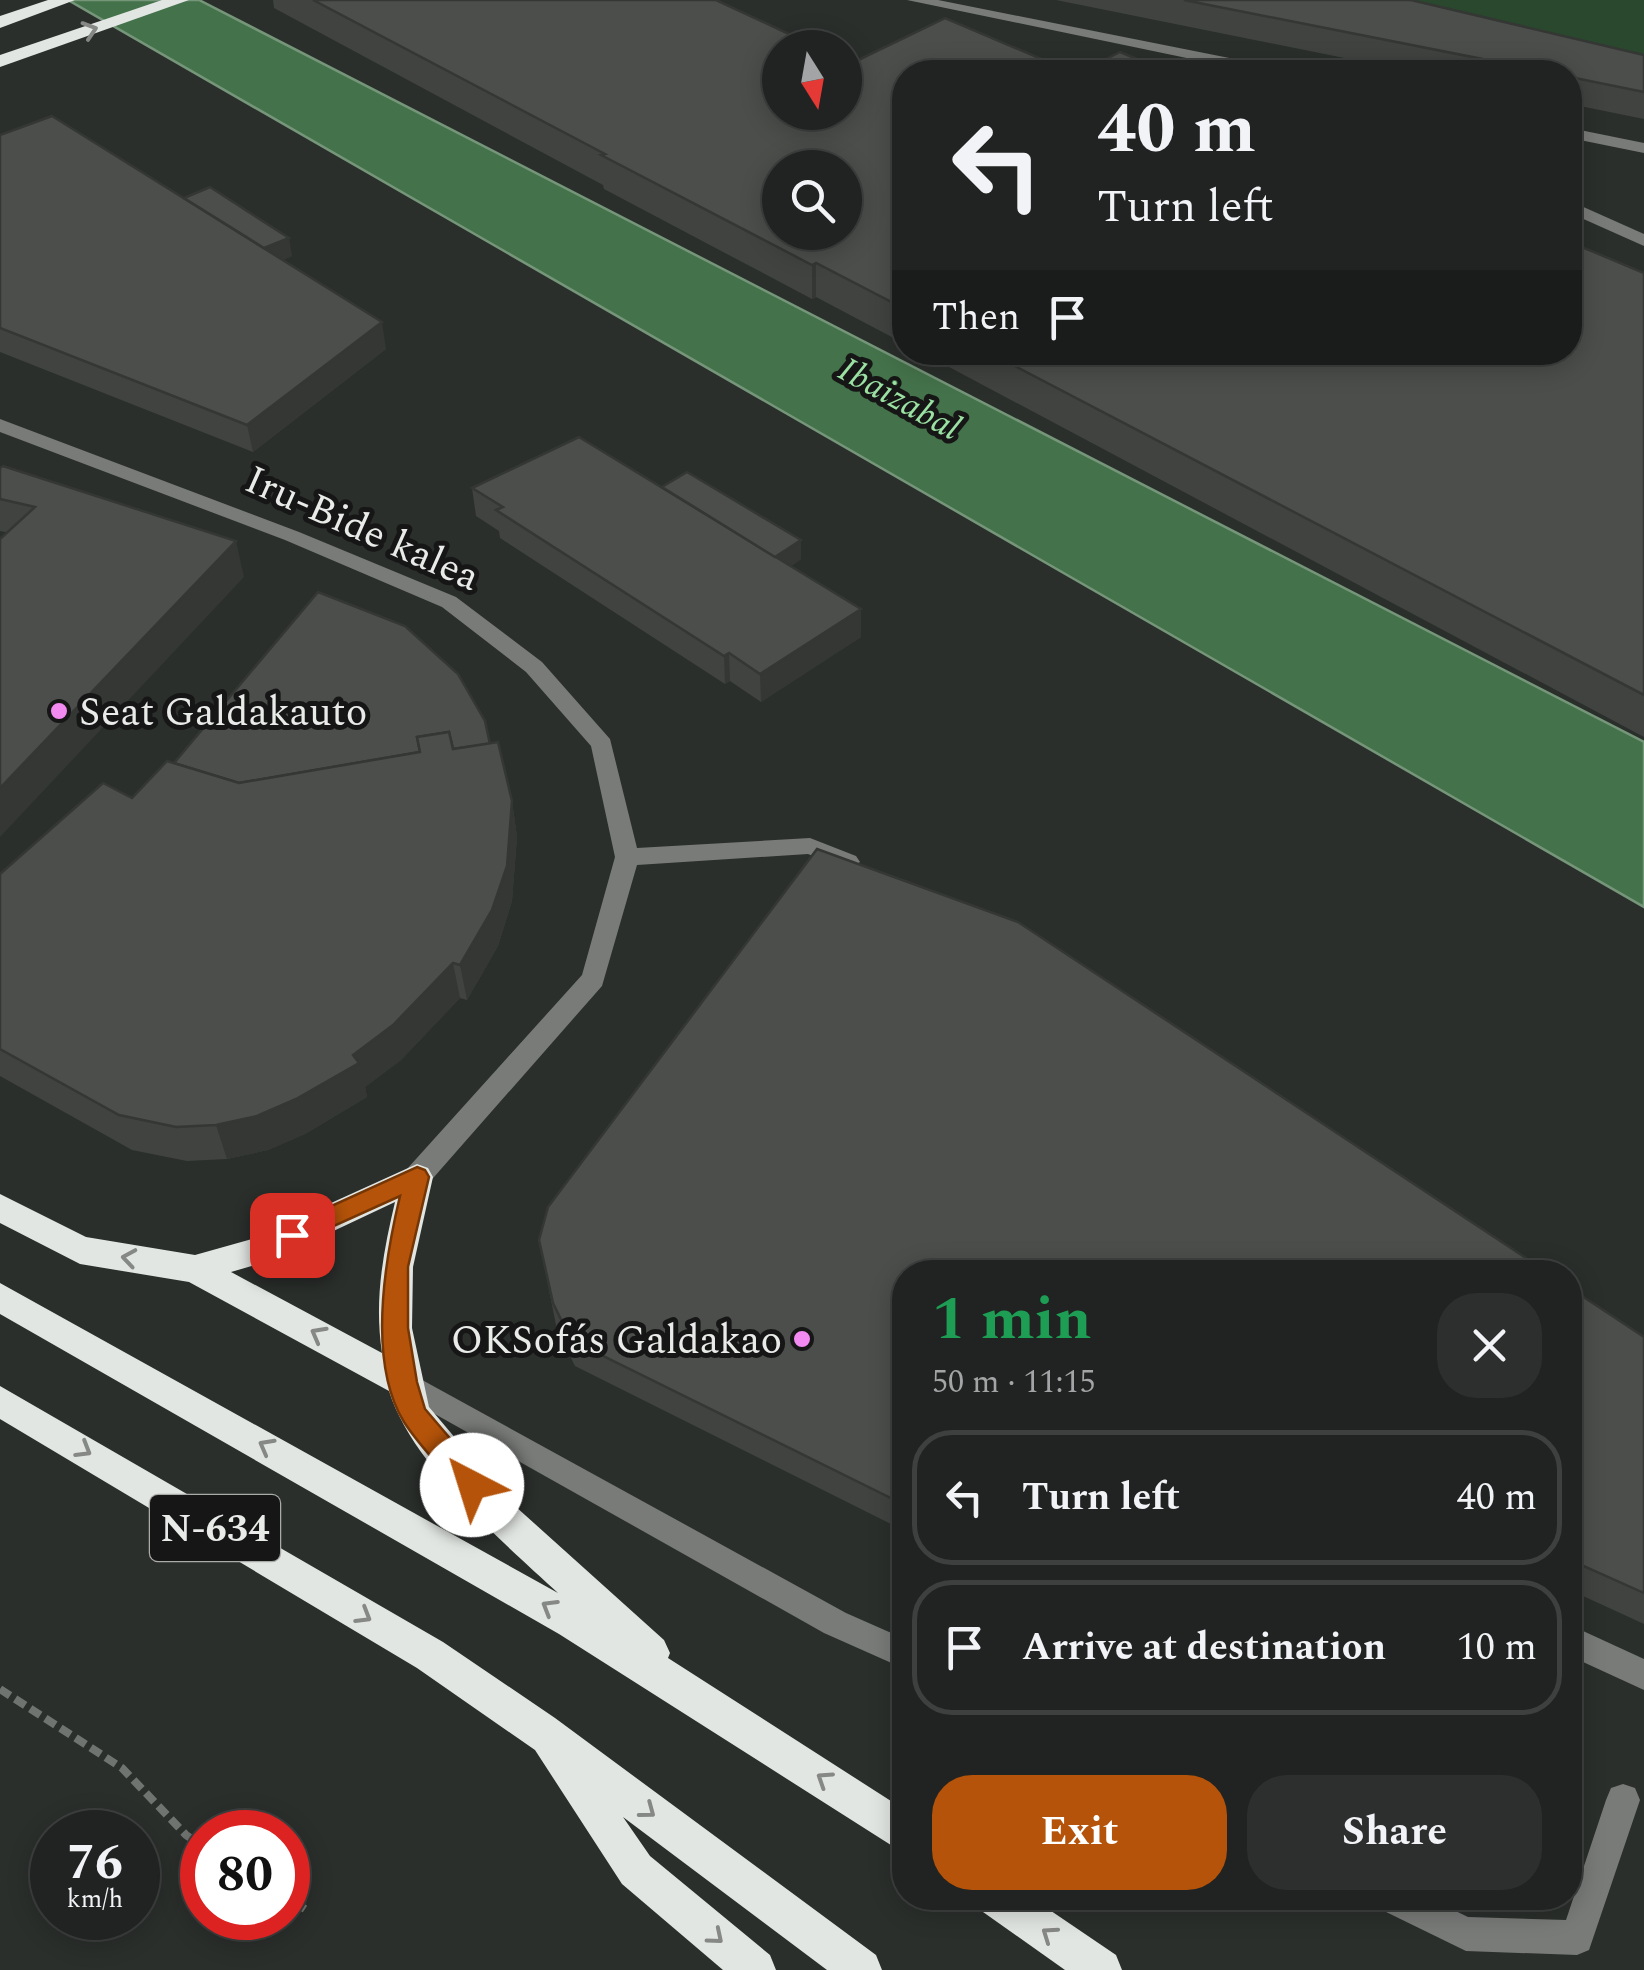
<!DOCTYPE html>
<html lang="en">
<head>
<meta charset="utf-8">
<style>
	body { margin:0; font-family:Spectral,serif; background:#2d2f2e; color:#f1f3f6; height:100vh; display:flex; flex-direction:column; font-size:38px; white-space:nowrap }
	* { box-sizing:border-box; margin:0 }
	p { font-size:32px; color:#a2a4a5 }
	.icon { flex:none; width:55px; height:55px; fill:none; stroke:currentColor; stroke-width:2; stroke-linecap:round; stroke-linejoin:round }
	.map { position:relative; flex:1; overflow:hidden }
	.details { position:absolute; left:892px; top:1260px; width:690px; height:650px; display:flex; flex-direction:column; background:#202321; border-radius:40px; box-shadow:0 5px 25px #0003,0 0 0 2px #3d403f }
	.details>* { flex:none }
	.hud { position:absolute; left:892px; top:60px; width:690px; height:305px; border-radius:40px; box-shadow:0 5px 25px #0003,0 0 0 2px #3d403f; background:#202321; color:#f1f3f6; overflow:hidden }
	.needle { width:65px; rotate:169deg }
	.buttons { position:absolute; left:762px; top:30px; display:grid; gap:20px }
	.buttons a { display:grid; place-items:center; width:100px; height:100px; border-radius:50%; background:#202321; box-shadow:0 5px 25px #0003,0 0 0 2px #3d403f; font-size:50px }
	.speed { position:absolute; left:30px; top:1810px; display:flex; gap:20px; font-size:50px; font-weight:700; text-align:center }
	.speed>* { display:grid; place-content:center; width:130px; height:130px; border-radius:50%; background:#202321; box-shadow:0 5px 25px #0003,0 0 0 2px #3d403f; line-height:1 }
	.speed small { font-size:25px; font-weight:400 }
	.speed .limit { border:15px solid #d22; background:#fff; color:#111 }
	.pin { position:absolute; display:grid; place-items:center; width:85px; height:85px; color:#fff; margin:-42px; border-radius:20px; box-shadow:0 5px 15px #0006 }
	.me { position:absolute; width:110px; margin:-55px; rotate:320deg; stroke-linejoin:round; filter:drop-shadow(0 0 8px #0008) }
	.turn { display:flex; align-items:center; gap:35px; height:210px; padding:0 40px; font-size:45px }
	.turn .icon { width:130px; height:130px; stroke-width:2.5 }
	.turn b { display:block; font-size:70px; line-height:85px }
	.then { display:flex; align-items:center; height:95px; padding:0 40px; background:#0003; gap:20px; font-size:38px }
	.round { display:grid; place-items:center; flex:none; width:105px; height:105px; border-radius:40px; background:#2d2f2e }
	.overview { display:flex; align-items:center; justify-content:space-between; height:170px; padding:0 40px }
	h1 { font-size:60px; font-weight:700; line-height:75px; color:#1e9e55 }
	.button { display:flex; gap:20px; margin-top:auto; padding:20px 40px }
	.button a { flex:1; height:115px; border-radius:40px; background:#b45309; color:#fff; font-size:40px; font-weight:700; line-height:115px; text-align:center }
	.button a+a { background:#2d2f2e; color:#f1f3f6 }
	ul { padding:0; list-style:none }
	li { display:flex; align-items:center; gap:30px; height:135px; margin:0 20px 15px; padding:0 20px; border:5px solid #3d403f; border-radius:40px }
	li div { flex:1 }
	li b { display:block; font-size:38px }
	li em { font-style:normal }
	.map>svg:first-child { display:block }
</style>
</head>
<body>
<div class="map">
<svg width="1644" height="1970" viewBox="0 0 1644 1970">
	<rect width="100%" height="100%" fill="#2b2f2c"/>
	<path fill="#29482d" d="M1395 0H1644V56Z"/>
	<path fill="#44724a" stroke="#76967a" stroke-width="2.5" d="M68 0H199L1644 742V907Z"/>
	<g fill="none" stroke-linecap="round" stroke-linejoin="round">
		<g stroke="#707471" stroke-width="8" stroke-dasharray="12 6" stroke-linecap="butt">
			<path d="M0 1689 122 1768 186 1835 202 1846"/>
			<path d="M288 1898 305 1909"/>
		</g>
		<g fill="#797b79" fill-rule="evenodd">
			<path d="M907 0H938L1275 67 1283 72H1254Z"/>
			<path d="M1570 128 1644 143V153L1570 138Z"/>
			<path d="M1570 201 1644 234V246L1570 213Z"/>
			<path d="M0 419 299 532 456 597 542 662 610 739 637 848 810 838 856 856 860 862 848 870 808 854 637 865 602 986 427 1185 417 1188 407 1185 404 1177 407 1169 582 975 615 857 591 746 526 672 442 607 285 540 0 432Z"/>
			<path d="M404 1370 846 1613 905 1639V1669L824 1633 394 1391 390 1382 394 1373Z"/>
			<path d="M1570 1625 1644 1659V1690L1570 1656Z"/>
			<path d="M1623 1784 1635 1788 1640 1800 1589 1950 1577 1955 1466 1951 1382 1910 1377 1898H1429L1468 1917 1566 1920 1606 1800 1611 1788Z"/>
		</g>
		<g fill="#e2e6e2" fill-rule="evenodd">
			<path d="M48 0H75L0 28V16Z"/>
			<path d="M162 0H189L0 67V55Z"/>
			<path d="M417 1164 428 1168 433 1177 413 1267 412 1328 429 1407 505 1497 664 1640 670 1653 668 1658 905 1810V1854L559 1634 0 1314V1283L558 1593C502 1541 412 1465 389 1391L189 1282 80 1264 0 1223V1194L86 1237 195 1255 252 1239ZM395 1202C383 1253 374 1300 382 1353L231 1272 272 1260Z"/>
			<path d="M0 1386 443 1642 555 1718 876 1955 882 1970H827L623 1817 650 1856 770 1955 776 1970H723L622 1884 535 1750 417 1668 0 1419Z"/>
			<path d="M977 1898H1032L1116 1955 1122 1970H1065L983 1912Z"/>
		</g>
	</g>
	<g fill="#404340">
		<path d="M273 0H716L852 63 905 72V344L816 297 812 299 604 189 603 185 274 8Z"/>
		<path d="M1056 0H1411L1644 55V119L1570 104V72H1414Z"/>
		<path d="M0 135 184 198 292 256 283 260 386 349 253 452 0 352Z"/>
		<path d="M1644 273V737L921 352H1570Z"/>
		<path d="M0 468 244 577 0 531Z"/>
		<path d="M662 487 801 559 791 566 861 637 761 702 730 681 725 684 500 538 499 531 476 516 472 488Z"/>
		<path d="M490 744 512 801 517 837 512 901 498 946 467 1000 460 998 401 1060 365 1087 367 1097 305 1134 268 1150 227 1159 187 1161 132 1150 0 1076V874L132 798 174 763Z"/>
		<path d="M539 1240 905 1272V1531L575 1366 557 1330Z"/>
		<path d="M1570 1288 1644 1337V1624L1570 1590Z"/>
	</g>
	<g fill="#343734">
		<path d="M289 238 292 256 261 270 258 251Z"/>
		<path d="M816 263V297L812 299V265Z"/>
		<path d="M382 322 386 349 253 452 247 425Z"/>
		<path d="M801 540V559L769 580V561Z"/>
		<path d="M236 541 244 577 0 837V788Z"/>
		<path d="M861 609V637L761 702 760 674Z"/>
		<path d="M729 653 730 681 725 684 724 656Z"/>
		<path d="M512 801 517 837 512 901 498 946 467 1000 460 965Z"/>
		<path d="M453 963 460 998 401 1060 365 1087 367 1097 305 1134 268 1150 227 1159 216 1125 353 1055Z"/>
	</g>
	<g fill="#4b4e4b" stroke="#343734" stroke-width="2.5" fill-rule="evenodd">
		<path d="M313 0H716L819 48H780V112H845V59L852 63 945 18 1072 72H905V309L816 263 812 265 601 155 605 154ZM780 168H845V232H780Z"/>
		<path d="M1184 0H1411L1644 55V92L1570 77V72H1548Z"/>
		<path d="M1120 52 1169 72H1080Z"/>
		<path d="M52 116 382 322 247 425 0 328V135Z"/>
		<path d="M210 187 289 238 264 248 184 198Z"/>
		<path d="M1570 242 1644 273V695L988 352H1570Z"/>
		<path d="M579 437 861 609 760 674 729 653 724 656 496 510 503 507 472 488Z"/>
		<path d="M3 466 236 541 0 788V539L35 507 0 499V468Z"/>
		<path d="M687 472 801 540 775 557 662 487Z"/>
		<path d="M318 592 405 626 458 674 485 721 490 744 453 749 449 732 417 737 420 752 239 783 174 763Z"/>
		<path d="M449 732 453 749 498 742 512 801 507 866 492 910 460 965 453 963 393 1025 353 1055 359 1063 296 1099 257 1116 216 1125 176 1127 119 1115 0 1049V874L103 783 132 798 167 761 239 783 420 752 417 737Z"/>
		<path d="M817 849 1018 922 1547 1272H905V1505L571 1340 553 1303 539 1240 548 1207Z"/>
		<path d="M1570 1288 1644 1337V1593L1570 1560Z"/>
	</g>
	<defs><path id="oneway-chevron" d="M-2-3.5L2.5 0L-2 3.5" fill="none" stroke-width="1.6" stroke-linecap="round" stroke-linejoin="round" transform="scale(2.5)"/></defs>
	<g stroke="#868886">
		<use href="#oneway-chevron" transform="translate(90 30) rotate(-18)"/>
		<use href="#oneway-chevron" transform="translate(129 1258) rotate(-171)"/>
		<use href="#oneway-chevron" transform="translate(318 1334) rotate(-151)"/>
		<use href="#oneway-chevron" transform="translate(266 1446) rotate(-151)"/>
		<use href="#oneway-chevron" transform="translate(84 1450) rotate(31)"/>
		<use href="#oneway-chevron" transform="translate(549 1607) rotate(-149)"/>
		<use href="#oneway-chevron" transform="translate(364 1616) rotate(31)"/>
		<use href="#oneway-chevron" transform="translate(824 1779) rotate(-147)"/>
		<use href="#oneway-chevron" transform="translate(648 1811) rotate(37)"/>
		<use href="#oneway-chevron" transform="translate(1049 1934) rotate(-145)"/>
		<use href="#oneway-chevron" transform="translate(716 1937) rotate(40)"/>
	</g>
	<path fill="#b45309" stroke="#753606" stroke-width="2.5" d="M417 1167 425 1170 429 1177 408 1267V1328L417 1382 425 1409 482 1476 486 1485 482 1494 472 1497 463 1494C444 1470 420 1447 404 1422 367 1362 385 1259 400 1196L292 1245 283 1242 279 1235 283 1228Z"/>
	<g fill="#f38af2" stroke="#151615" stroke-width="4">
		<circle cx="59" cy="711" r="10"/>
		<circle cx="802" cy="1339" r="10"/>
	</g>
	<g text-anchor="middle" stroke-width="10" stroke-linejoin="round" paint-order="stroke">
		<g font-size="35" font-style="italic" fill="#9be1a3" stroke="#151615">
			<text transform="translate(900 398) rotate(29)" y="12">Ibaizabal</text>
		</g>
		<rect fill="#151615" stroke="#a9aba9" stroke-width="2.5" x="150" y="1495" width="130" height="66" rx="8"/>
		<g font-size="38" font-weight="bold" fill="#e9ebe9">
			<text x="215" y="1541">N-634</text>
		</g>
		<g font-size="40" fill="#e9ebe9" stroke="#151615">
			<text transform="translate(363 527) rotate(24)" y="14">Iru-Bide kalea</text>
		</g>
		<g font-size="40" fill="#e9ebe9" stroke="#151615" text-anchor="start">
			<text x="79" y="725">Seat Galdakauto</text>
			<text x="782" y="1353" text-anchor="end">OKSofás Galdakao</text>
		</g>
	</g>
</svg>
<div class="buttons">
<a><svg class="needle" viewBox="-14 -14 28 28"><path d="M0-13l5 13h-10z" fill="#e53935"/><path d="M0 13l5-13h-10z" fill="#a2a4a5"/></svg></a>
<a><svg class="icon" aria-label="search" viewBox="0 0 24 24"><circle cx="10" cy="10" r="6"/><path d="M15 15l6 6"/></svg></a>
</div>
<div class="speed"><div>76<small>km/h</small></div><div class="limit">80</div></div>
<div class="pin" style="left:292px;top:1235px;background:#d93025"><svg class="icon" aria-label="arrive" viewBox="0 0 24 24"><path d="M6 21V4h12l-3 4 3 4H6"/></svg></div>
<svg class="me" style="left:472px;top:1485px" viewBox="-20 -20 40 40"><circle r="19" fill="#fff"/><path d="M0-13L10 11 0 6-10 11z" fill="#b45309"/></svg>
<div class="hud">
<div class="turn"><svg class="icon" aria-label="left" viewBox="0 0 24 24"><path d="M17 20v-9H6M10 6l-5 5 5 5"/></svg><div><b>40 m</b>Turn left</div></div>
<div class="then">Then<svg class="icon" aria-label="arrive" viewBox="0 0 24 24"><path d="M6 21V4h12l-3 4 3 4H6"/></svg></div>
</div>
<section class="details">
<div class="overview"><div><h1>1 min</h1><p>50 m · 11:15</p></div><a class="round"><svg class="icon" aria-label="close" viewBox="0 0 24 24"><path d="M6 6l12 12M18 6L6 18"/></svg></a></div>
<ul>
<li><svg class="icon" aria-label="left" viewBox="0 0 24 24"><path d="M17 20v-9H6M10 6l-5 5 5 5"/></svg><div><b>Turn left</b></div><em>40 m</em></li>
<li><svg class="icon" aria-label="arrive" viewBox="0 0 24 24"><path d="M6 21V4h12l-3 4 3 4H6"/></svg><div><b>Arrive at destination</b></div><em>10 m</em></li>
</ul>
<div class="button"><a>Exit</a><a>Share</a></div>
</section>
</div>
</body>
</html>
